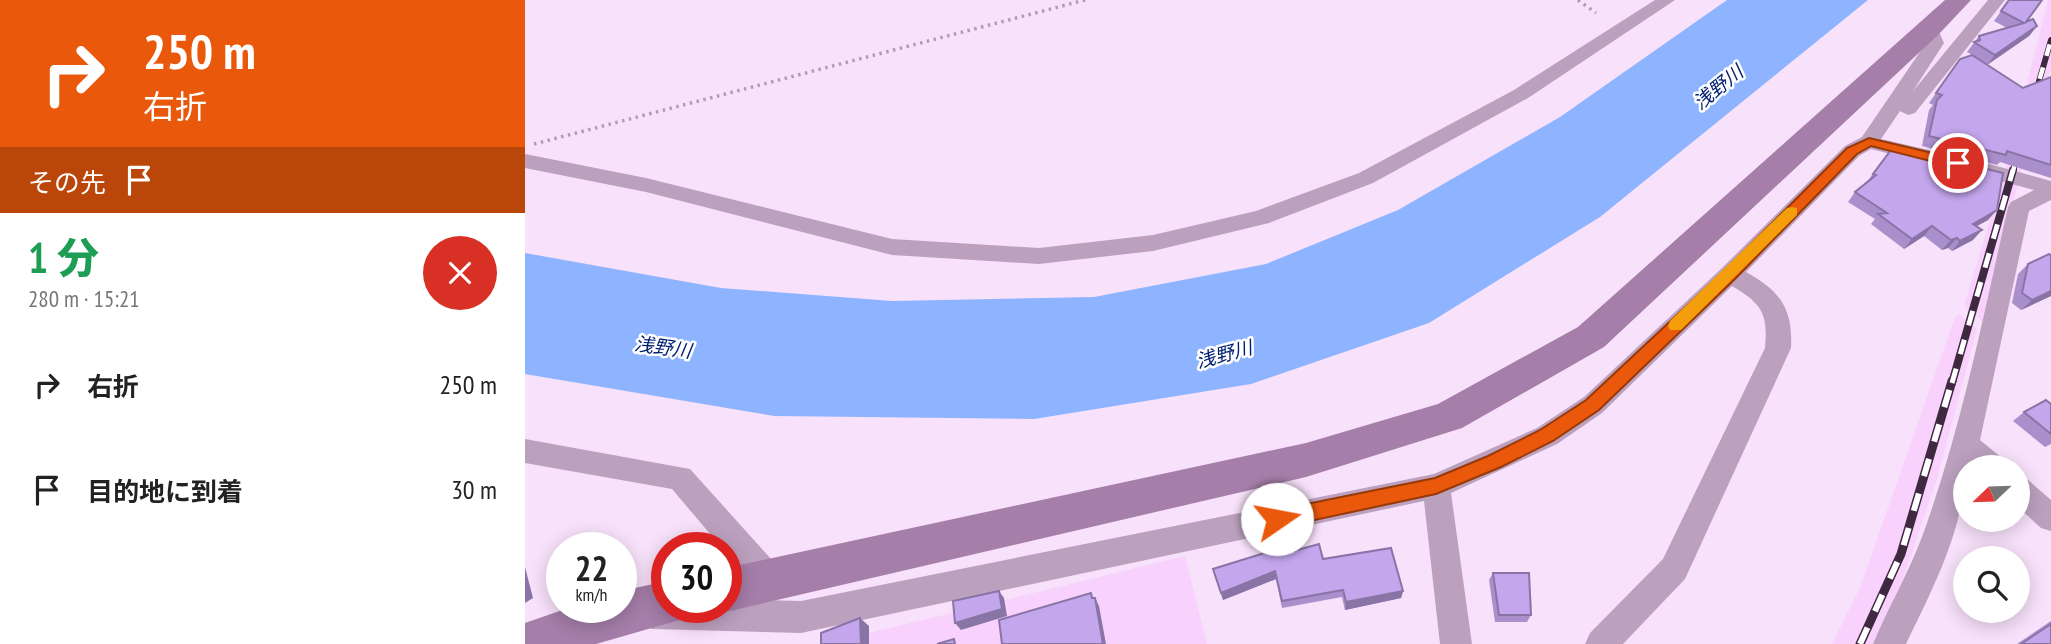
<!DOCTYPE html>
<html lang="ja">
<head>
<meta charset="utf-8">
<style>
	body { margin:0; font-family:"PT Sans Narrow","Noto Sans JP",sans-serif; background:#f2f2f2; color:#222; height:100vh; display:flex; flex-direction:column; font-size:26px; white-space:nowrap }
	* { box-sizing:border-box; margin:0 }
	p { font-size:23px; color:#767676 }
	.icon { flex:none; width:38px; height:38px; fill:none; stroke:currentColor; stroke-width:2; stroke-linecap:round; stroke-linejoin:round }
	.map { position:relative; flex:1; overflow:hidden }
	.side { display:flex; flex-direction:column; background:#fff; width:525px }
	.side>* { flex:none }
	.hud { background:#ea580c; color:#fff; overflow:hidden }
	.needle { width:46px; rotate:247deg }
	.buttons { position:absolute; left:1428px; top:455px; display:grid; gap:14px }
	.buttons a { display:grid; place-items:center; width:77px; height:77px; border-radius:50%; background:#fff; box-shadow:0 4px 18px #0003; font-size:35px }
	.speed { position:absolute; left:21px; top:532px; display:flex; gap:14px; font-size:35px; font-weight:700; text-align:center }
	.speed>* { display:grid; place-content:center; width:91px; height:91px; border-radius:50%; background:#fff; box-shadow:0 4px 18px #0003; line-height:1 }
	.speed small { font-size:18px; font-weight:400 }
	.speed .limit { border:10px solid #d22; background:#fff; color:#111 }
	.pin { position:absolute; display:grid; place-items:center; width:60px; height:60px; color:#fff; margin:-30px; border:4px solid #fff; border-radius:50%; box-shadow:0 2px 7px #0007 }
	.me { position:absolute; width:77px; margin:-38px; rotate:78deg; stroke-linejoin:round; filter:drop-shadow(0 0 5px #0008) }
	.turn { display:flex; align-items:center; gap:24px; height:147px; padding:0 28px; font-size:32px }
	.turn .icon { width:91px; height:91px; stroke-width:2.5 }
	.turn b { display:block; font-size:49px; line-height:60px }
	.then { display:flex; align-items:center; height:66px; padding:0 28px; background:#0003; gap:14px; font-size:26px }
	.round { display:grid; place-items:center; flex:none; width:74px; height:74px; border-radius:37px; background:#f2f2f2 }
	.summary { display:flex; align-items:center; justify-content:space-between; height:119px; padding:0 28px }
	h1 { font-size:42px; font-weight:800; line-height:52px; color:#1e9e55 }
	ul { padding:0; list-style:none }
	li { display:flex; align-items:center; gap:21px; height:105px; padding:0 28px }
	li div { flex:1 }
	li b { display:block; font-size:26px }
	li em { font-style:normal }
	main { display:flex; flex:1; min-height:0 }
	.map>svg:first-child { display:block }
</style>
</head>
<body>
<main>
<section class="side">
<div class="hud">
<div class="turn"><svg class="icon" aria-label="right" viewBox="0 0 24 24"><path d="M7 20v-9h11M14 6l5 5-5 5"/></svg><div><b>250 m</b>右折</div></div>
<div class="then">その先<svg class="icon" aria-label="arrive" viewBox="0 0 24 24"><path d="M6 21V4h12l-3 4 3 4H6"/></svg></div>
</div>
<div class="summary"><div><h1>1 分</h1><p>280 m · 15:21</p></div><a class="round" style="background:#d93025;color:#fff"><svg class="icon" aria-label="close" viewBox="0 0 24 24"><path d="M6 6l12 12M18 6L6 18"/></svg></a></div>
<ul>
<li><svg class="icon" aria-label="right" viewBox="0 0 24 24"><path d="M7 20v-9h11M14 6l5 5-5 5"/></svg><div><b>右折</b></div><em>250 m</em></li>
<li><svg class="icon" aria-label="arrive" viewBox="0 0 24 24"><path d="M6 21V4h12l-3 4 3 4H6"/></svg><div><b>目的地に到着</b></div><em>30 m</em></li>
</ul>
</section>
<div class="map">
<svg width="1526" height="644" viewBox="0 0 1526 644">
	<rect width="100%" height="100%" fill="#f8e1fa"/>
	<g fill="#f8d2fc">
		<path d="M1523 0H1526V69L1508 125 1458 322 1439 306 1480 170Z"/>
		<path d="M1434 314 1452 329 1412 479 1366 614 1350 644H1307L1335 588 1430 317Z"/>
		<path d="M660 556 682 644H299Z"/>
	</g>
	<path fill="#8fb4ff" d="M1202 0H1343L1075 217 904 323 726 384 509 419 249 416 0 374V253L196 288 367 301 569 297 741 264 873 210 1035 117Z"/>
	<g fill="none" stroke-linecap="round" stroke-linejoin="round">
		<g stroke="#b29bb4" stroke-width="3.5" stroke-dasharray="2.5 4.5" stroke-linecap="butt">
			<path d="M1053 0 1071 13"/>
			<path d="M9 144 560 0"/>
		</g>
		<g fill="#bca1bf" fill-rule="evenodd">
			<path d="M1130 0H1150L1003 98 848 183 744 223 628 251 514 264 367 255 121 192 0 168V154L121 178 367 239 514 248 628 235 731 211 834 173 989 90Z"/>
			<path d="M1463 0H1480L1390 113 1383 115 1375 111 1356 139 1404 150 1407 155 1404 160 1397 162 1346 149 1334 156 1221 272C1255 291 1268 308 1266 348L1160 579 1098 644H1060L1065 633 1138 559 1240 348C1243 313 1237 304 1207 286L1077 413 1032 444 926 493 947 644H915L899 501 276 633 127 629 116 624 111 613 116 602 127 597 142 598V607H201V599L276 601 909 474 1012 428 1059 397 1197 268 1320 146 1337 137 1401 43 1396 29 1399 25H1411L1419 43 1388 91Z"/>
			<path d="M1446 159 1526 181V200L1504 211 1455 440 1477 458 1481 467H1440C1440 528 1407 590 1381 644H1348C1363 608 1383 574 1397 537 1436 430 1458 318 1483 207L1486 202 1509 190 1439 171 1436 166 1439 161Z"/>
			<path d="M0 439 165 469 256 570 260 581 256 592 245 596 234 592 201 553V548H197L147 489 0 463Z"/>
			<path d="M1493 476 1503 480 1526 500V531L1516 528 1493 507Z"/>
		</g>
		<g fill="#a57ea9" fill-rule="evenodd">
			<path d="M1420 0H1446L1414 34 1079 347 937 428 781 477 201 612 190 607H201V568L781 443 913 404 1053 327Z"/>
			<path d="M142 581V607H162L158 619 71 644H0V623L46 607H96V591Z"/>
		</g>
		<g stroke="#3e2940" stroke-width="6">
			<g id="rail-far2">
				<path d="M1508 102 1526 40"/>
				<path d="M1488 171 1494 149"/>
			</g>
		</g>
		<g stroke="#3e2940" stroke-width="8">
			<path id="rail-far1" d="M1427 383 1488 170"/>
		</g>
		<g stroke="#3e2940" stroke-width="9">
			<path id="rail" d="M1335 644 1376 554 1427 381"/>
		</g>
		<use href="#rail-far2" stroke="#fff" stroke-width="4.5" stroke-dasharray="12" stroke-linecap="butt"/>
		<use href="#rail-far1" stroke="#fff" stroke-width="5" stroke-dasharray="15" stroke-linecap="butt"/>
		<use href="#rail" stroke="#fff" stroke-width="6" stroke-dasharray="18" stroke-linecap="butt"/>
	</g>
	<g fill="#a98fcc">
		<path d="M1484 0 1501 22 1512 26 1504 36 1462 65 1498 88 1526 77V178L1475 162 1472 165 1397 146 1404 110 1408 105 1404 103 1435 59 1447 55 1442 52 1454 36 1482 28 1469 21Z"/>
		<path d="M1369 146 1463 220 1452 226 1448 240 1427 251 1423 248 1417 250 1399 236 1379 249 1346 224 1350 219 1323 202 1330 192 1341 183Z"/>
		<path d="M1526 255V296L1496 310 1487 303 1493 274 1503 264Z"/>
		<path d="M1526 404V444L1520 447 1488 421 1499 412Z"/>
		<path d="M741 531 769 551 798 559 878 591 876 598 820 610 817 597 757 608 751 579 698 600 690 577 688 569 744 551Z"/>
		<path d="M968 573 1006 615 1002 622H970L964 580Z"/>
		<path d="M1526 621V644H1492Z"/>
	</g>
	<g fill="#8974a6">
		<path d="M1512 26 1504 36 1462 65 1470 55Z"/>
		<path d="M1472 210 1463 220 1439 233 1448 224Z"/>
		<path d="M1407 226 1399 236 1379 249 1387 239Z"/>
		<path d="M1457 230 1448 240 1427 251 1435 241Z"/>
		<path d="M1432 238 1423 248 1417 250 1426 240Z"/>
		<path d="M1526 291V296L1496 310 1507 300Z"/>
		<path d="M0 567 8 598 0 603Z"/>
		<path d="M750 571 751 579 698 600 696 593Z"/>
		<path d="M474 591 479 598 482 616 436 630 430 623Z"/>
		<path d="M878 591 876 598 820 610 821 602Z"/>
		<path d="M570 598 574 606 581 644H578Z"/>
		<path d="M335 618 344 626V644H336Z"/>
	</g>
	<g fill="#c4a6ed" stroke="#8974a6" stroke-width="2">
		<path d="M1484 0H1517L1501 22 1508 19 1512 26 1470 55 1449 42 1455 40 1454 36 1499 23 1476 11Z"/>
		<path d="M1447 55 1498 88 1526 77V165L1482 151 1481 155 1404 136 1412 100 1417 95 1411 93 1435 59Z"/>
		<path d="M1369 146 1478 173 1472 210 1448 224 1457 230 1435 241 1432 238 1426 240 1407 226 1387 239 1353 214 1362 213 1330 192 1351 175 1348 174Z"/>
		<path d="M1524 254 1526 255V291L1507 300 1497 293 1503 264Z"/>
		<path d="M1521 400 1526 404V434L1499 412Z"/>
		<path d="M764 527 769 551 794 544 798 559 866 548 878 591 821 602 818 590 757 601 750 571 696 593 688 569 746 551 741 531Z"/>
		<path d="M968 573H1004L1006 615H974Z"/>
		<path d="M474 591 477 609 430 623 428 601Z"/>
		<path d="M566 593 567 598H570L578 644H477L474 620Z"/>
		<path d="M335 618 336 644H296V633Z"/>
		<path d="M1526 624V644H1496Z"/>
		<path d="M429 639 430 644H412Z"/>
	</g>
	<path fill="#ea580c" stroke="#983908" stroke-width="2" d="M1344 138 1433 159 1440 163 1433 168 1346 146 1332 154 1211 278 1074 410 1028 441 976 467 911 494 752 528 746 525 743 519 746 513 752 510 910 478 963 456 1015 430 1061 400 1200 270 1322 148Z"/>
	<path fill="#f59e0b" d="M1267 207 1272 208V215L1156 330H1145L1143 326 1145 321 1262 208Z"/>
	<g text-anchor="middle" stroke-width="5" stroke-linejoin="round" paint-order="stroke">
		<g font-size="19" font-style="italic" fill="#022072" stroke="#fff">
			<text transform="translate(1193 87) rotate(-39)" y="7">浅野川</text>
			<text transform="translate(138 347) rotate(8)" y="7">浅野川</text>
			<text transform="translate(699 354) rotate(-15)" y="7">浅野川</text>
		</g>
	</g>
</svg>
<div class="buttons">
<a><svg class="needle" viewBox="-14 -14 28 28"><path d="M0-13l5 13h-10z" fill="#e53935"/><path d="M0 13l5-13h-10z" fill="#767676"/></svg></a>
<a><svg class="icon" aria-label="search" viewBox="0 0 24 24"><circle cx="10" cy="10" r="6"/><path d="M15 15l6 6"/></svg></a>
</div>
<div class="speed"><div>22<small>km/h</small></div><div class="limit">30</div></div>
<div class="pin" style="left:1433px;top:163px;background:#d93025"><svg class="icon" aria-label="arrive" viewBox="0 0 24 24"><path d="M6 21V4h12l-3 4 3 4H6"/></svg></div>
<svg class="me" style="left:752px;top:519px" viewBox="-20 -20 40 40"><circle r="19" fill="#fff"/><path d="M0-13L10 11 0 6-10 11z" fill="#ea580c"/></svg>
</div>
</main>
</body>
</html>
